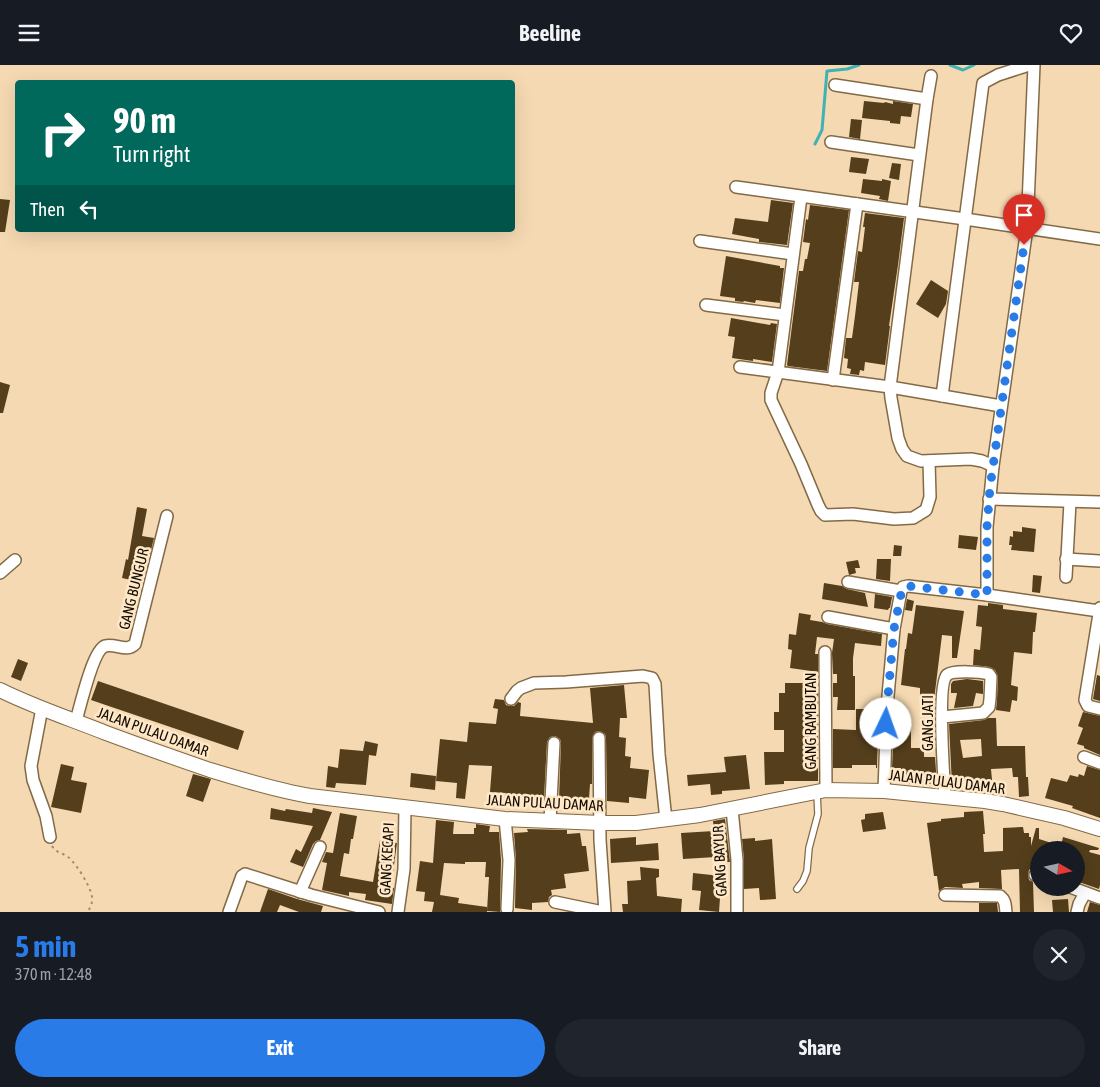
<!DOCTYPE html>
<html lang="en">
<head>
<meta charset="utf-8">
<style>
	body { margin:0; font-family:"Asap Condensed",sans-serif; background:#20242c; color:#f1f3f6; height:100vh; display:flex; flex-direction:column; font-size:19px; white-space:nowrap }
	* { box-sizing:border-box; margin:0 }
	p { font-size:16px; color:#9ea1a6 }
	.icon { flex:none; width:28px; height:28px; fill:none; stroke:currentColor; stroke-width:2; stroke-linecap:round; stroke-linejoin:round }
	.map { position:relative; height:847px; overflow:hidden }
	.panel { display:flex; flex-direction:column; background:#171b24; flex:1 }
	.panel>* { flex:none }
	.banner { position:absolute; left:15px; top:15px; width:500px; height:152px; border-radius:5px; box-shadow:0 5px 20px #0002; background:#00695c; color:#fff; overflow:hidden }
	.needle { width:32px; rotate:99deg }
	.tools { position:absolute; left:1030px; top:776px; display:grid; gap:10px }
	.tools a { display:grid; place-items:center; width:55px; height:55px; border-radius:50%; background:#171b24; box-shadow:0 5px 20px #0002; font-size:25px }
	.pin { position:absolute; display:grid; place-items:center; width:42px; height:42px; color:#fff; margin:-51px -21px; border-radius:50% 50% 50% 0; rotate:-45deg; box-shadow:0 0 5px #0007 }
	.pin .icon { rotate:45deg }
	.me { position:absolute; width:55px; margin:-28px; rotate:3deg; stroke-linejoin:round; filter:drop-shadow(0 0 4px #0008) }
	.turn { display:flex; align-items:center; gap:18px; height:105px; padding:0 15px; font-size:22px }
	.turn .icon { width:65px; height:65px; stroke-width:2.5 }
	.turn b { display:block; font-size:35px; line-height:42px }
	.then { display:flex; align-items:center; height:48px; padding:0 15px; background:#0003; gap:10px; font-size:19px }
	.round { display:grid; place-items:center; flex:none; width:52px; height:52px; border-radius:26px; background:#20242c }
	.head { display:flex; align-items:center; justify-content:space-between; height:85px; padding:0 15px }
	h1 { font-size:30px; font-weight:700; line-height:38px; color:#297ce7 }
	.action { display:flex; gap:10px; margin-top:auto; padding:10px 15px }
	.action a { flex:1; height:58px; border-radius:30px; background:#297ce7; color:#fff; font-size:20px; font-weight:700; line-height:58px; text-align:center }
	.action a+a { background:#20242c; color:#f1f3f6 }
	header { display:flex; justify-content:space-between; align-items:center; height:65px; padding:0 15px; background:#171b24; font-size:22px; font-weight:700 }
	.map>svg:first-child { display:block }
</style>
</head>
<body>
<header><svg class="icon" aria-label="menu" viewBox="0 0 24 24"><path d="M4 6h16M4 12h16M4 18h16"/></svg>Beeline<svg class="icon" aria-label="heart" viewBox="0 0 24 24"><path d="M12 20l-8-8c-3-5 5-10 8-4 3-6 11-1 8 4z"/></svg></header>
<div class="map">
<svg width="1100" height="847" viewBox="0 0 1100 847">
	<rect width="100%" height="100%" fill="#f5d9b2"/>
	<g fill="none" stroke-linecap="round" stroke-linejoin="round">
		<g stroke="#41b2b4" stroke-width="3">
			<path d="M950 0 963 5 974 0"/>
			<path d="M815 79 822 65 827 6 847 4 859 0"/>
		</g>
	</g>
	<g fill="#543e1b" fill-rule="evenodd">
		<path d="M864 36 884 38 885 37 893 39V36L913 39 911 52 901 51 900 59 890 58V56L862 53Z"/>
		<path d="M851 54 862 55 860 74 849 72Z"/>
		<path d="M851 92 869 94 866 109 849 107Z"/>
		<path d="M892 98 901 99 899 115 889 113Z"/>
		<path d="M863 114 882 116V114L891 116 888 136 879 134 880 131 861 128Z"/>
		<path d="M0 134 10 135 5 167H0Z"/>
		<path d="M771 135 793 138 787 180 759 177V174L732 169 735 153 768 157Z"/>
		<path d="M810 140 849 145 827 306 788 301 787 300 799 206H803L805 194H807L810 178 803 177 806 154 808 155Z"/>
		<path d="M865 148 904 153 898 200 889 261H890L885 300 865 297 864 306 860 305 859 310 850 309 851 304 847 303 848 294 844 293 846 273H852L855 251 859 217H854L858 186 862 187 865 162H863Z"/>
		<path d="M726 191 780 201V203H784L780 238 756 235 755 238 744 236 743 237 735 236V233L720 231Z"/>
		<path d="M931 215 948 226 946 239 938 253 916 239Z"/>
		<path d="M731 253 770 260 771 258 777 259 772 297 753 294V296L732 293 735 272 728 271Z"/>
		<path d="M0 317 10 320 3 348H0Z"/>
		<path d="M137 442 147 444 142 471 154 473 150 489 147 488 141 517 122 513 126 494 128 495Z"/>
		<path d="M1022 462 1036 464 1034 487 1011 485 1012 480H1009L1010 471 1013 472V466L1022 467Z"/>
		<path d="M959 470 978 472 976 485 958 483Z"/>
		<path d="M894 480 902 481 901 491H893Z"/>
		<path d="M877 494H891L890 516 876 514Z"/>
		<path d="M858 495 860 503H855L856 508 849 510 846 497Z"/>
		<path d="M1033 510 1042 511 1040 528 1032 527Z"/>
		<path d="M824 518 842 521 847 524 865 528 868 542 822 534Z"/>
		<path d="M875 529 892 532 890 543H889L888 545 874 543Z"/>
		<path d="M907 534 914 536 912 546 905 545Z"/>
		<path d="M988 538 1003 540V544L1037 548 1035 567H1033L1032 589 1014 587 1011 620 1018 622 1017 636 1012 635 1010 647 996 645 997 635 998 612 995 605 990 602 973 600 974 584 980 585 982 562 976 561 978 540 988 541Z"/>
		<path d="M916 540 964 546 957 593H952V571L942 570 934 635 921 637 920 628V623L901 620 905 584H906L908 568 912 569Z"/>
		<path d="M799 548 811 550 810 555 822 557 827 559 882 569 881 581 855 578 853 593V611H855V645H837L838 632H833V618H837V609H833L832 588 834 574 817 572 815 589H818V607L790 603 792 585 788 584 789 569 796 570Z"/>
		<path d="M18 594 28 598 21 616 11 612Z"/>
		<path d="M1097 610 1100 611V636L1093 634Z"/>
		<path d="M967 614 983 616V629L976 628 973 641 954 643 957 628H951V619L953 616Z"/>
		<path d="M98 616 244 666 238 685 91 635Z"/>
		<path d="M785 618H811L818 623V716H784V719L765 720 764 687H784V665H774V647H779V628H785Z"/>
		<path d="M624 620 627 653H620L619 672 626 673 625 691 631 692 630 703 649 705 646 734 629 732V738L607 736 606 673 605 669 599 666 595 667 592 673V719H590L589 734 574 732 573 736 559 734 561 678 560 674 555 671 550 672 547 677 544 733 538 732 537 737 505 733 506 728 490 727 492 701 469 700 465 734 456 733 457 718 436 716 440 674 467 677 469 657 496 659 498 644 493 643 495 634 504 635 506 640 510 641H514L518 637 521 638 520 651 593 658 590 623Z"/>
		<path d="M875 642H879L877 703H876V700H852V703H833V664L856 665V644H875Z"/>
		<path d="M1083 647 1100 651V690L1084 683V681L1077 679 1083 663 1078 661Z"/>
		<path d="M988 653H996L997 681H1025L1026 712H1028L1029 731 1019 732 1018 712H1013L1012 703 991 704 992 715 983 716 984 727 967 725V719L952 720 949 659 984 655ZM981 674 982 691 963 693 960 675Z"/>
		<path d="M894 662H911V683H924V692H935L937 719H901V703H892Z"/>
		<path d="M365 676 378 679 376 691 369 690 366 720 336 718 335 723 326 722 328 701 338 703 340 684 363 686Z"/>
		<path d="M746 690 750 724 722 726V729L711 730 710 719 688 721 687 710 726 707 724 692Z"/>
		<path d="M61 699 74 702 71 715 87 718 81 748 51 742Z"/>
		<path d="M1087 701 1100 705V753L1072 743 1073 741 1045 733 1051 713 1067 717 1070 710 1078 712 1079 709 1084 711Z"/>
		<path d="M411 708 436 711 435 725 410 722Z"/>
		<path d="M193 709 211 714 203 737 186 731Z"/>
		<path d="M271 743 285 746 286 744 312 748 313 743 332 747 320 775 316 776 313 779 303 802 290 797 296 784 301 787 313 761 270 754Z"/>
		<path d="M983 746 985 769H983L984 787 1003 786V763L1023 762 1024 768H1029V772H1031V781L1036 763H1039V774L1061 781 1063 772 1099 783 1098 785H1090L1089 787 1100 790V820L1099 824 1076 816V785H1039V803H1032L1029 805 1028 809 1029 815 1033 817 1034 847H1020L1019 804 1001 805 1002 824 979 823V817L962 819 963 823 945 822 939 826 937 811H934L927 758 941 756V754L964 752V747Z"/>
		<path d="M883 747 886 764 863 767 861 755 865 754V749Z"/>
		<path d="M340 748 357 751 353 774H351L349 789 344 788 340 811 373 817 380 775 397 778 391 822 394 823 392 839 365 835 366 829 349 827V831L322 825 327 798 322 797 326 787 333 788Z"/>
		<path d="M725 754 730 797H716V792L683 794 681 768 714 766 713 756Z"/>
		<path d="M436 755 454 757 453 769H474V763H476V759L490 761 489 767H499L501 795 500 847 487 846 489 812H485L486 797H465V799L444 798 440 830 459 833 458 838 487 842V847H432L434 837 424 836 425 827 416 826 420 796 433 798Z"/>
		<path d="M527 764 567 765V769L580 768 582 781H586L589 806 564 809 566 823 551 825 552 830 549 832 548 837 532 838V845L515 843 516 795 514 768 528 767Z"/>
		<path d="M636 772V780L658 778 659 795 611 798 610 774Z"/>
		<path d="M755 773V776L772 774 776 834 760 835 759 823 744 824V795L742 774Z"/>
		<path d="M640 802 659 804V812L656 813 657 831 682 834 681 847H623L622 839H628L627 816 641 815Z"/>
		<path d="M693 808 721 811 718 832 720 833 719 847 699 845 701 826 692 825Z"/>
		<path d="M268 824 297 834 323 841 321 847H299L280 840 277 847H260Z"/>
		<path d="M1068 834 1069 847H1053L1052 835Z"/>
		<path d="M1090 837 1100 840V847H1087Z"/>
		<path d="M979 838H997L998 847H979Z"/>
	</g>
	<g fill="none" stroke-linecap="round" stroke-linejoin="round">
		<g stroke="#826a46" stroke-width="8">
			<path id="service" d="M797 824 803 816 807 806 809 783 818 749 817 728"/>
		</g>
		<g stroke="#826a46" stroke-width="14">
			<g id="minor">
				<path d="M931 11 927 34 890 322 891 333 898 373 902 384 907 391 921 396 971 394 982 396 993 401 987 462V530"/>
				<path d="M835 20 927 34"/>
				<path d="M831 77 919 90"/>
				<path d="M736 122 965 154 1100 174"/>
				<path d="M801 132 778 307 771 328V335L801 399 818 440 821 446 825 450 853 449 894 454 913 453 926 445 930 432 929 396"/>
				<path d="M700 176 793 189"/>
				<path d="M706 240 785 250"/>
				<path d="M740 302 890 322 1001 341"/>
				<path d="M833 315 857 139"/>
				<path d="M942 331 983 18 998 10 1029 0"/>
				<path d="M993 401 1027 163 1034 0"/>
				<path d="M989 434 1100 437"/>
				<path d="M1066 494 1100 496"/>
				<path d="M0 508 15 495"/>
				<path d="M1066 512 1070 437"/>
				<path d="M848 517 901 526"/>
				<path d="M1100 543 1085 635 1088 641 1100 644"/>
				<path d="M828 552 894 564"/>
				<path d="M825 587 826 725"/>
				<path d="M511 634 517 626 521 623 534 618 566 617 643 611 652 613 655 619 659 689 666 755"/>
				<path d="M42 643 31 701 33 715 46 751 50 772"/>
				<path d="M942 652 983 648 989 642 990 634 991 612 989 609C981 607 953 605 947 610 937 619 944 714 945 732"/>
				<path d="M76 656C80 642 93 585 105 581 116 578 126 588 135 579L167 451"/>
				<path d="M599 673 600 775 605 847"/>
				<path d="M1084 692 1100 698"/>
				<path d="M884 726 887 642 894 564 901 526 903 522 908 521 987 530 1099 546"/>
				<path d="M732 744 737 795V847"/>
				<path d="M505 754 509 795 507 844"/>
				<path d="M550 756 554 678"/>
				<path d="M1035 810 1039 811"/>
				<path d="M1070 822 1100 833"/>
				<path d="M300 827 320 782"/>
				<path d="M945 830 1000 831C1006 836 1005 840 1006 847"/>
				<path d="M555 837 603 847"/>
				<path d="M229 847 242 811 245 809 311 830 379 847"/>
				<path d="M398 847 404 804 405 742"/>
				<path d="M1077 847 1079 839 1085 828"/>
			</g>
		</g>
		<g stroke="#826a46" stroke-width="16">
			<path id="tertiary" d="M0 625C34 642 71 654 106 668 141 681 175 693 210 705 243 715 276 725 310 731L505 754 601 758H636L700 750 826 725 884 726 985 736 1003 739 1064 753 1100 764"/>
		</g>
		<path stroke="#a18c70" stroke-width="2" stroke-dasharray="2.5 4" stroke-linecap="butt" d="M52 781C56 788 63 788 68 792 76 798 91 822 92 832 93 838 90 842 88 847"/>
		<use href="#service" stroke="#fff" stroke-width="5.5"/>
		<use href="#minor" stroke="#fff" stroke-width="11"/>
		<use href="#tertiary" stroke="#fff" stroke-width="14"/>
	</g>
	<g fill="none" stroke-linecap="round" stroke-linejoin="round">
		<path stroke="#297ce7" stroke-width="9" stroke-dasharray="0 16.2" d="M886 659 887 642 894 564 902 524 908 521 987 530V462L990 423 1024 180"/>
	</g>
	<g text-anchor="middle" stroke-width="5" stroke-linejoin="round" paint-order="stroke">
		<g font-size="15" fill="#150c01" stroke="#fee8c8">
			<text transform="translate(134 524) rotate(-76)" y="5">GANG BUNGUR</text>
			<text transform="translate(811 656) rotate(-90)" y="5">GANG RAMBUTAN</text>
			<text transform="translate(928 658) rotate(-90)" y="5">GANG JATI</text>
			<text transform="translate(153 667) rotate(20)" y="5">JALAN PULAU DAMAR</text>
			<text transform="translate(947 717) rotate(7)" y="5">JALAN PULAU DAMAR</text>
			<text transform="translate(545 738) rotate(3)" y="5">JALAN PULAU DAMAR</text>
			<text transform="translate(387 794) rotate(-87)" y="5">GANG KECAPI</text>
			<text transform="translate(720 796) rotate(-93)" y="5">GANG BAYUR</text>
		</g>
	</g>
</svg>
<div class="tools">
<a><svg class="needle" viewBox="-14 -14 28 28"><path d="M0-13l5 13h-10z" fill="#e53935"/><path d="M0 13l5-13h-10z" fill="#9ea1a6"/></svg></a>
</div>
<div class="pin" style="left:1024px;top:180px;background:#d93025"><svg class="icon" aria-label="arrive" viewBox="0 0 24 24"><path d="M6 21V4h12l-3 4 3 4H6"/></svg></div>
<svg class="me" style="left:886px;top:659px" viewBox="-20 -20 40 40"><circle r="19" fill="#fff"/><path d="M0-13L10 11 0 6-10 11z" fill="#297ce7"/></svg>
<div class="banner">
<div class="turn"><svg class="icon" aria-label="right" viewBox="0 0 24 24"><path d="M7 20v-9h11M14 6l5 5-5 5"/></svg><div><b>90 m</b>Turn right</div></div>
<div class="then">Then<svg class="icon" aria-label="left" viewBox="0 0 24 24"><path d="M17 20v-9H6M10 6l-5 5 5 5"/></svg></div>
</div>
</div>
<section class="panel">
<div class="head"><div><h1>5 min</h1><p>370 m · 12:48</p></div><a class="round"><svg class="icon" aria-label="close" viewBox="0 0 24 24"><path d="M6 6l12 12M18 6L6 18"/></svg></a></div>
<div class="action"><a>Exit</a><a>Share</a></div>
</section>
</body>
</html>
